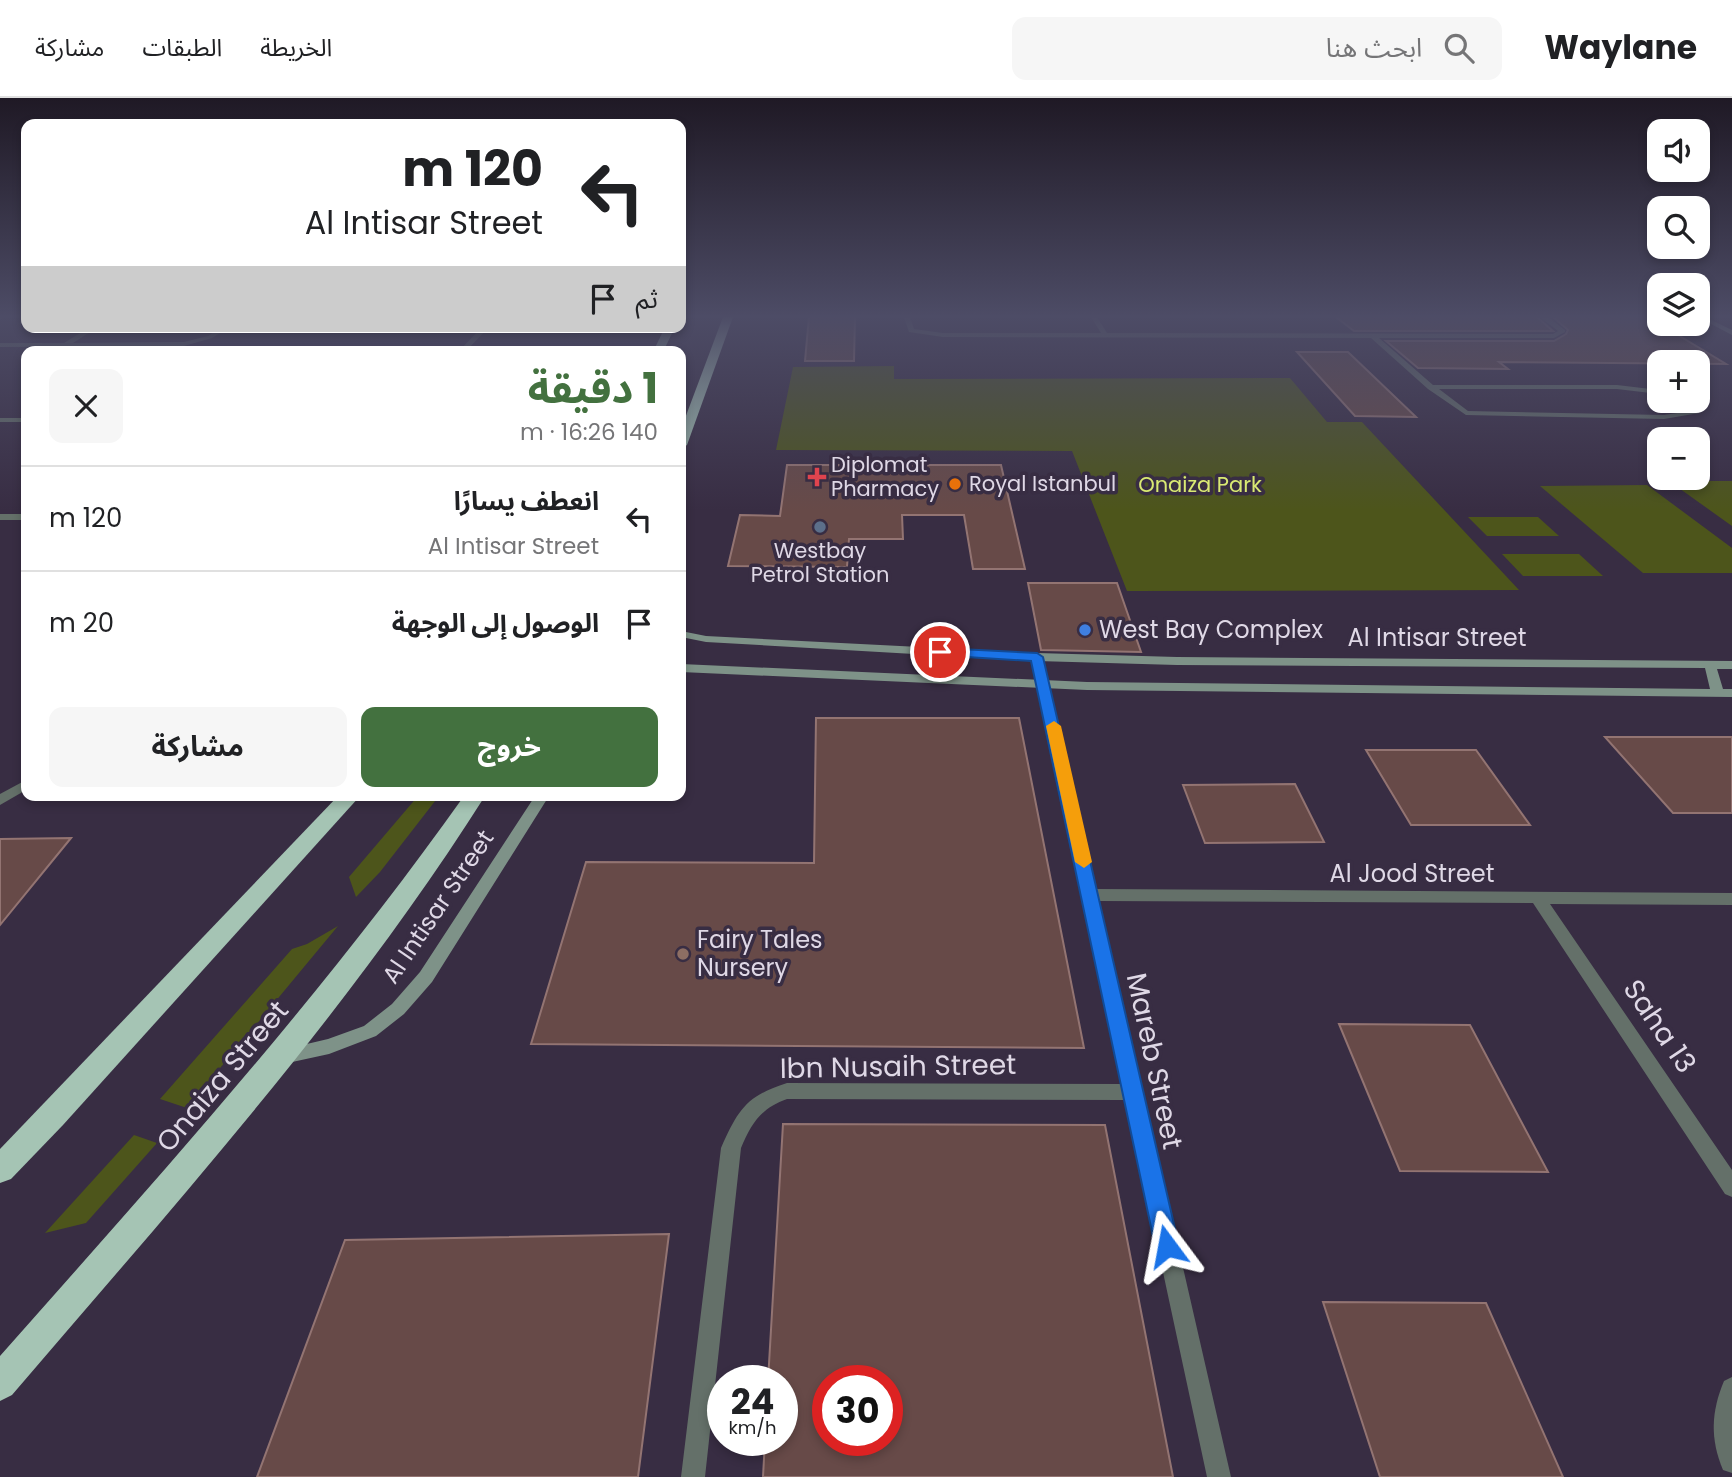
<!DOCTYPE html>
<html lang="ar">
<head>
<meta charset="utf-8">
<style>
	body { margin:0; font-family:Poppins,"Noto Sans Arabic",sans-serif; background:#f6f6f6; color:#202124; direction:rtl; height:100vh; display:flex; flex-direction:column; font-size:26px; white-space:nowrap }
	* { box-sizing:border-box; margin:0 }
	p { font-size:23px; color:#757577 }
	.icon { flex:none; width:38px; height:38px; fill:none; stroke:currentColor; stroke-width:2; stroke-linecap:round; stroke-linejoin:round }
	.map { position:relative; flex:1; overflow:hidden; direction:ltr }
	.sheet { position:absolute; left:21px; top:248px; width:665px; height:455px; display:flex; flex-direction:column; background:#fff; border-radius:14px; box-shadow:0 4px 10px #0003; direction:rtl }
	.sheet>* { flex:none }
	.banner { position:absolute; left:21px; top:21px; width:665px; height:214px; border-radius:14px; box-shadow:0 4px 10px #0003; direction:rtl; background:#fff; color:#202124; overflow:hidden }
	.buttons { position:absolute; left:1647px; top:21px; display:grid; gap:14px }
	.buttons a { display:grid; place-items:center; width:63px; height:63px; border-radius:14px; background:#fff; box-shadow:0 4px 10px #0003; font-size:35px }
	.speed { position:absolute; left:707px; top:1267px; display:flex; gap:14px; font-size:35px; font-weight:700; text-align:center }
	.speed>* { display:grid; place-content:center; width:91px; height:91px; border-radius:50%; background:#fff; box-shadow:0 4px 10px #0003; line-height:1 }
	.speed small { font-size:18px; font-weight:400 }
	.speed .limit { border:10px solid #d22; background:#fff; color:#111 }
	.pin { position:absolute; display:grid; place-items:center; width:60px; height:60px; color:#fff; margin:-30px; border:4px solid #fff; border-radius:50%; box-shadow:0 2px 7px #0007 }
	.me { position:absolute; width:77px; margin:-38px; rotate:347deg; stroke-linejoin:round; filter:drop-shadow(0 0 5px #0008) }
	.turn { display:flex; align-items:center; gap:24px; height:147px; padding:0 28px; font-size:32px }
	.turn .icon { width:91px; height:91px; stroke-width:2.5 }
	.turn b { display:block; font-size:49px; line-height:60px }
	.then { display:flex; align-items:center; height:66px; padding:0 28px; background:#0003; gap:14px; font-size:26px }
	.round { display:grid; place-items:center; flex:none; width:74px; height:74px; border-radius:14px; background:#f6f6f6 }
	.headline { display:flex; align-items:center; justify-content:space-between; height:119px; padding:0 28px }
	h1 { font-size:42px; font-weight:700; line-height:52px; color:#43713f }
	.action { display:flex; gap:14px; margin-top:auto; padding:14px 28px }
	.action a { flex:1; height:80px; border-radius:14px; background:#43713f; color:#fff; font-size:28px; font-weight:700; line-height:80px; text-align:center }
	.action a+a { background:#f6f6f6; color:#202124 }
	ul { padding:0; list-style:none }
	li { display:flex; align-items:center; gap:21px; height:105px; padding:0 28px; border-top:2px solid #e0e0e0 }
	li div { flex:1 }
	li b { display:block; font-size:26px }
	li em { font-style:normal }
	header { display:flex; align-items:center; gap:42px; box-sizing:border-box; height:98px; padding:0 35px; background:#fff; border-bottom:2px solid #e0e0e0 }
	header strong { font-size:33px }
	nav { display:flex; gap:38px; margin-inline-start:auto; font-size:24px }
	.search { width:490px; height:63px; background:#f6f6f6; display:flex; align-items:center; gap:18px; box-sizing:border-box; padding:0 24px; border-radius:14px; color:#757577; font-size:26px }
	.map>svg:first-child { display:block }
</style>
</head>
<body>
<header>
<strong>Waylane</strong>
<div class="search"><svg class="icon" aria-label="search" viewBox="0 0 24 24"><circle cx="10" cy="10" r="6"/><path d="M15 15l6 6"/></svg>ابحث هنا</div>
<nav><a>الخريطة</a><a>الطبقات</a><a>مشاركة</a></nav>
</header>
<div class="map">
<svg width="1732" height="1379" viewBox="0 0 1732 1379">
	<rect width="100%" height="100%" fill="#382d43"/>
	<g fill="#4d551b">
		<path d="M894 268V281L1290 280 1327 324H1362L1519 492 1127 493 1072 353 776 352 793 269Z"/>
		<path d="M1669 383H1732V428Z"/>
		<path d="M1647 387 1732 450V475H1643L1540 388Z"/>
		<path d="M1468 419H1538L1559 438H1487Z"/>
		<path d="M1502 456H1579L1603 478H1523Z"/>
		<path d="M418 698H439L380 774 356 799 349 779Z"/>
		<path d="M338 828 187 1010 160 1001 292 851 307 846Z"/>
		<path d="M134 1037 157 1045 86 1125 45 1135Z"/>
	</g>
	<g fill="#674a48" stroke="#937472" stroke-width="2" fill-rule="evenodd">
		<path d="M809 219H855L854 263H805Z"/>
		<path d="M1336 219H1537L1553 233H1354Z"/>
		<path d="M1553 219H1648L1726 266 1499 264 1508 271 1418 270 1386 243H1554L1566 236 1568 232Z"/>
		<path d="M1297 254H1348L1416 319 1355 318Z"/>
		<path d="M787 367H1001L1025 471H973L964 417H902L903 441H849L847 469 728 468 740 417 780 418Z"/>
		<path d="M1028 485H1117L1141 554 1041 552Z"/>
		<path d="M816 620H1019L1084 950 531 946 586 764 814 765Z"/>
		<path d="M1605 639H1732V715H1673Z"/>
		<path d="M1366 652H1476L1530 727H1411Z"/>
		<path d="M1295 686 1324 744 1205 745 1183 687Z"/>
		<path d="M71 740 0 827V741Z"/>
		<path d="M1339 926 1470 927 1548 1074 1400 1073Z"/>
		<path d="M783 1026 1105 1027 1173 1379H763L765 1342H782V1283H768ZM828 1283H887V1342H828Z"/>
		<path d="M669 1136 638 1379H257L345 1142Z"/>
		<path d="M1323 1204 1486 1205 1563 1379H1380Z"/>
	</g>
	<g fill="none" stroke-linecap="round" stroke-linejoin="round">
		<g fill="#647069" fill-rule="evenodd">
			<path d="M0 219H4L0 222Z"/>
			<path d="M904 219H910L914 231 943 235H1101L1091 219H1097L1107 235 1553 236 1558 233 1540 219H1548L1565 232V234L1554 240H1379L1433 287H1617L1659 292V296L1617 291H1439L1468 313 1664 317 1691 313 1679 303C1688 302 1697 306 1699 315L1664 321 1466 317 1428 291 1371 240 943 239 909 234Z"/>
			<path d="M90 229H98L73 245 184 244 208 238 222 229H230L212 240 184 248 0 249V245H64Z"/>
			<path d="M482 229H489L465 254H458Z"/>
			<rect x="0" y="320" width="26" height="4"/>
			<rect x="0" y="416" width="26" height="6"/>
			<path d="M1037 555 1043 559 1096 791 1732 795V807L1550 806 1732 1072V1099L1725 1096 1533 805 1099 803 1231 1379H1207L1126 1002 787 1001C761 1010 751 1026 741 1050L705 1379H681L721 1050C738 1012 746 998 787 985L1122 986 1031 559Z"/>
			<path d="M26 682V692L0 707V696Z"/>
			<path d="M1732 1279V1375L1723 1372C1710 1341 1711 1314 1724 1283Z"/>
		</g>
		<g fill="#7e9288" fill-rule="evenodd">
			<path d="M1698 219H1705L1732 232V237Z"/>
			<path d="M681 533 706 538 1037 555 1177 559 1732 563V571H1717L1723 591H1732V599L1087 592 681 574V566L1087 584 1710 591 1705 570 1177 567 1037 563 706 544 681 539Z"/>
			<path d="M535 698H549L432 884 404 916 376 938 329 956 283 966 277 963 274 958 277 953 328 941 364 928 392 906 420 874Z"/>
		</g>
		<g fill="#a5c4b4" fill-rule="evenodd">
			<path d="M723 219H733L687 347 681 351V331Z"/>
			<path d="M665 229H675L663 254H653Z"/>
			<path d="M338 698H360L63 1027 11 1081 0 1085V1051Z"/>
			<path d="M464 698H485C349 913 177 1104 12 1297L0 1303V1258C161 1076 323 897 464 698Z"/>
		</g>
	</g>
	<linearGradient id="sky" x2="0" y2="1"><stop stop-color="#1f1925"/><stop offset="0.53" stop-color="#4d4c66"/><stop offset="1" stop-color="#4d4c66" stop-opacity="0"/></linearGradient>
	<rect width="1732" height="412" fill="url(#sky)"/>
	<path fill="#1a73e8" stroke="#114b97" stroke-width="2" d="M940 550 1037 555 1043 559 1179 1148 1175 1157 1167 1160 1158 1157 1155 1148 1031 563 935 557V552Z"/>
	<path fill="#f59e0b" d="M1054 623 1061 628 1092 764 1084 770 1075 764 1046 628Z"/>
	<path fill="#e0444e" stroke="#382d43" stroke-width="2.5" d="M813.5 368.5h7v7h7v7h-7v7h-7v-7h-7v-7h7z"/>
	<circle fill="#e8710a" stroke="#382d43" stroke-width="2.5" cx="955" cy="386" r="7"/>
	<circle fill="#5c6f8a" stroke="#382d43" stroke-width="2.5" cx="820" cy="429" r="7"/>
	<circle fill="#3f7fe0" stroke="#382d43" stroke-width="2.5" cx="1085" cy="532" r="7"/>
	<circle fill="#8d6e63" stroke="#382d43" stroke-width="2.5" cx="683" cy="856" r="7"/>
	<g text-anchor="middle" stroke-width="7" stroke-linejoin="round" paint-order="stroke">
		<g font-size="21" fill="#dfd8e6" stroke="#382d43" text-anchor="start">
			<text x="831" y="374">Diplomat<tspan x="831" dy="24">Pharmacy</tspan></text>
			<text x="969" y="393">Royal Istanbul</text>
			<text x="820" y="460" text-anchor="middle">Westbay<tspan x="820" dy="24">Petrol Station</tspan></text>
		</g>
		<g font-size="21" fill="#d9e973" stroke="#382d43">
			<text x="1200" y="394">Onaiza Park</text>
		</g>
		<g font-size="24" fill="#dfd8e6" stroke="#382d43" text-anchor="start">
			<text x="1099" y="540">West Bay Complex</text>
			<text x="697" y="850">Fairy Tales<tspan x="697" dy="28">Nursery</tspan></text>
		</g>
		<g font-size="24" fill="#dfd8e6" stroke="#382d43">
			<text x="1437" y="548">Al Intisar Street</text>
			<text x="1412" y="784">Al Jood Street</text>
			<text transform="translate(438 809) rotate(-56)" y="8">Al Intisar Street</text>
		</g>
		<g font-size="28" fill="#dfd8e6" stroke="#382d43">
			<text transform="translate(1660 928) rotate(56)" y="10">Saha 13</text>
			<text transform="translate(1155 963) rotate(78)" y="10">Mareb Street</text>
			<text transform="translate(898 968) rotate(-1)" y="10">Ibn Nusaih Street</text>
			<text transform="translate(222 978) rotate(-50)" y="10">Onaiza Street</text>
		</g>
	</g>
</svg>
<div class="buttons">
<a><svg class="icon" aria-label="sound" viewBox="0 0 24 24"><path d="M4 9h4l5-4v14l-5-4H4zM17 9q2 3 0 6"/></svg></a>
<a><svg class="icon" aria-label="search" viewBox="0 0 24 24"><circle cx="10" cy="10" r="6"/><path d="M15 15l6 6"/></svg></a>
<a><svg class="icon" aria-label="layers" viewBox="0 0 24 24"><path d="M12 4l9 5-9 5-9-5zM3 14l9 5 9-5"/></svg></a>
<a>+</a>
<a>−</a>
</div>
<div class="speed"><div>24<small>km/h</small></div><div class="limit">30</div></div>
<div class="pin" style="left:940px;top:554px;background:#d93025"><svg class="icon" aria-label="arrive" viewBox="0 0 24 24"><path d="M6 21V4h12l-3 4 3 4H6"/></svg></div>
<svg class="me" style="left:1167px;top:1148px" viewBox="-20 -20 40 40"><path d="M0-17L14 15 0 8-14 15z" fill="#1a73e8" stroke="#fff" stroke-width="4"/></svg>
<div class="banner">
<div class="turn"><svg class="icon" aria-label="left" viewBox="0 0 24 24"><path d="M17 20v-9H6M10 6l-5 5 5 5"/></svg><div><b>120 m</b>Al Intisar Street</div></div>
<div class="then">ثم<svg class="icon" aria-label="arrive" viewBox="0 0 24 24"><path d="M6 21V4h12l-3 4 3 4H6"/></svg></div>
</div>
<section class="sheet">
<div class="headline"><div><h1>1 دقيقة</h1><p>140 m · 16:26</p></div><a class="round"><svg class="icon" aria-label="close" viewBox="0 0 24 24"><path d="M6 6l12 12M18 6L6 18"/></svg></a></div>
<ul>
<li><svg class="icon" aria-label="left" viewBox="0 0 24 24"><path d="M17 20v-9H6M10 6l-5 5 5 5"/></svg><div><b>انعطف يسارًا</b><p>Al Intisar Street</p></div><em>120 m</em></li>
<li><svg class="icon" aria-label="arrive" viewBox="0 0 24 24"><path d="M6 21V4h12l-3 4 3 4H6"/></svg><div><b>الوصول إلى الوجهة</b></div><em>20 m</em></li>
</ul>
<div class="action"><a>خروج</a><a>مشاركة</a></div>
</section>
</div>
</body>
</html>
